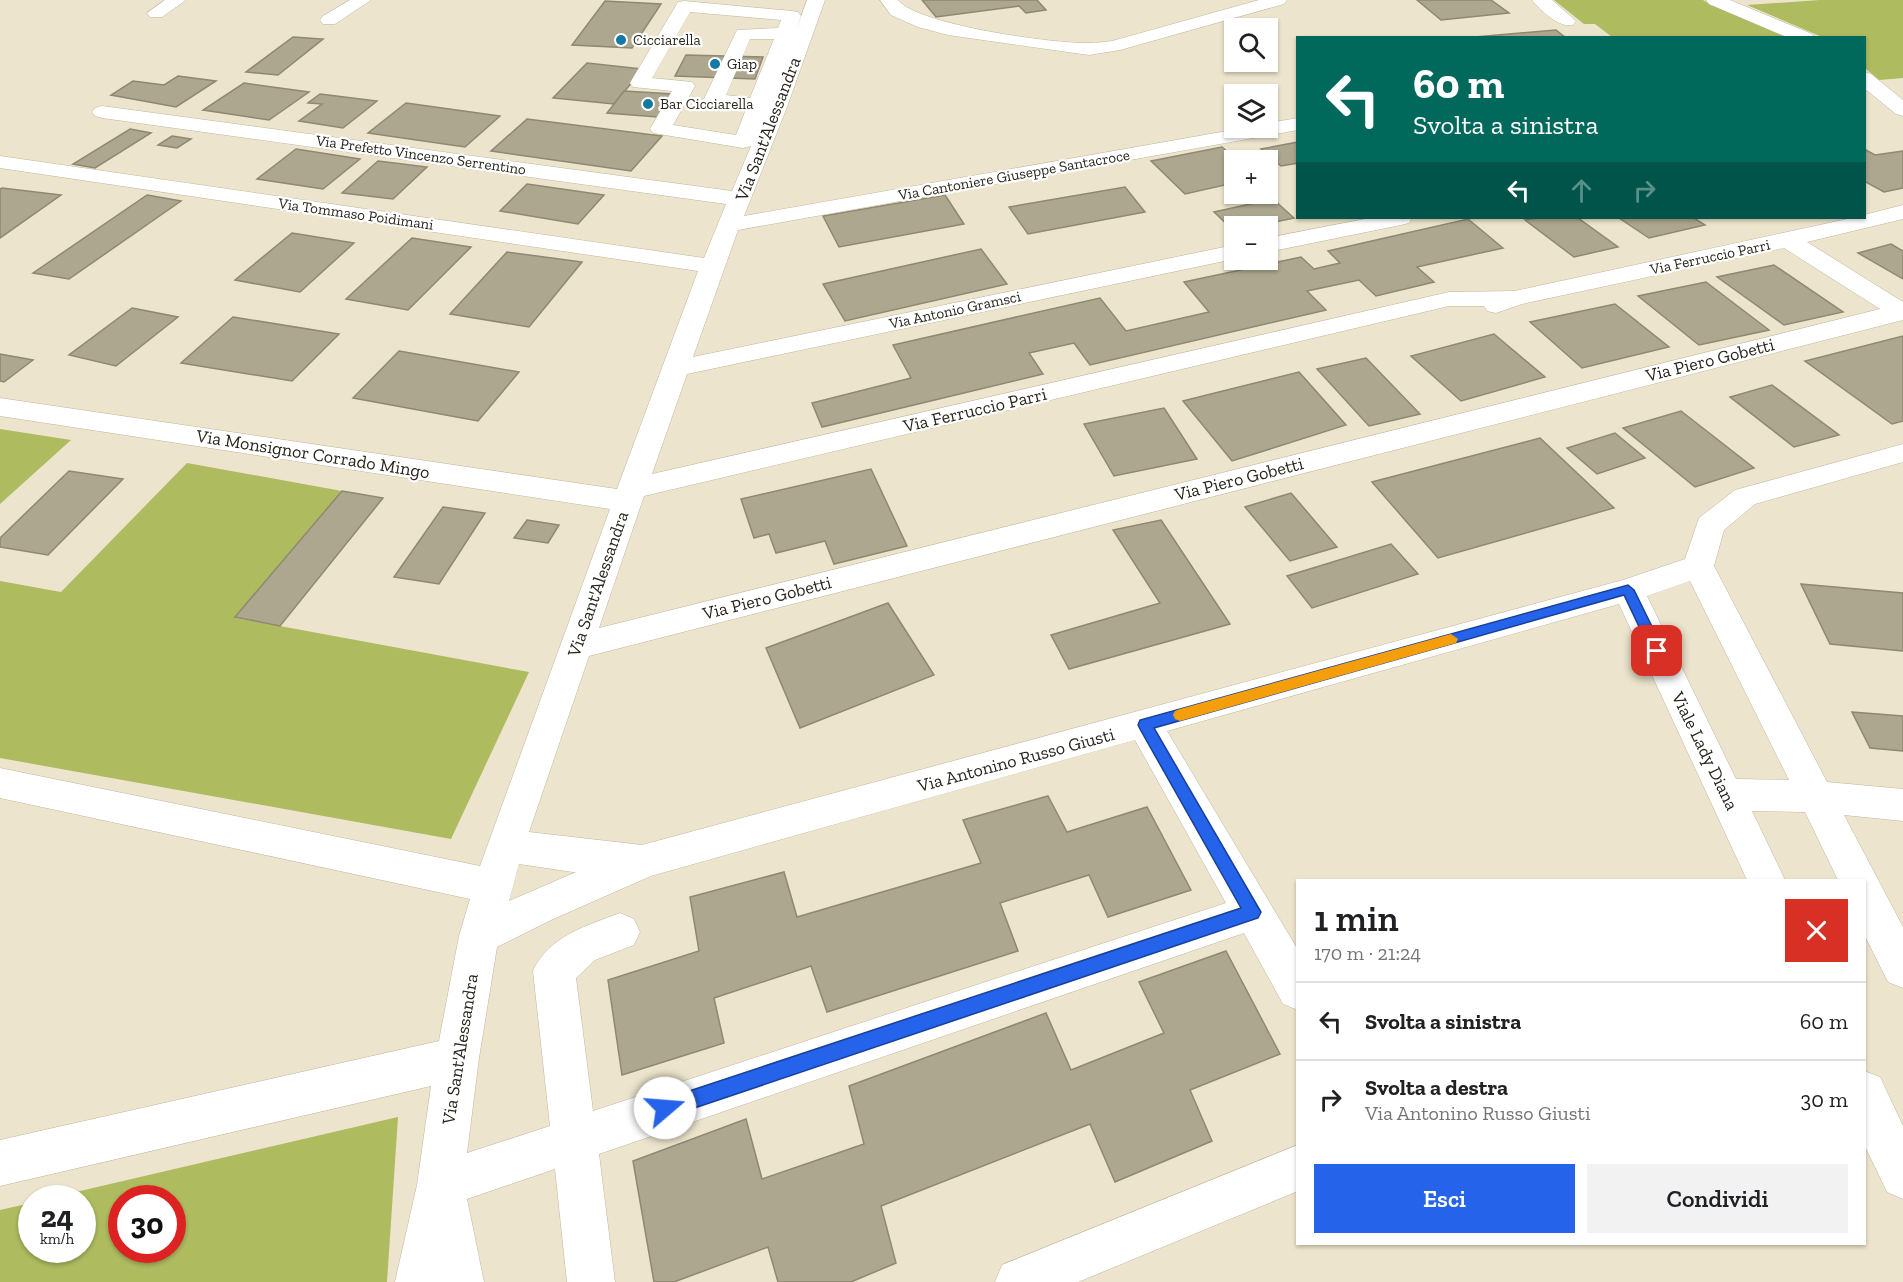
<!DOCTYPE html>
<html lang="it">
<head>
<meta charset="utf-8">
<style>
	body { margin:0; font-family:"Zilla Slab",serif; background:#f2f2f2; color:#202124; height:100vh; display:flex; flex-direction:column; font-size:22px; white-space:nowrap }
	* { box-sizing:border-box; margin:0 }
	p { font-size:20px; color:#757577 }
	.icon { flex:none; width:33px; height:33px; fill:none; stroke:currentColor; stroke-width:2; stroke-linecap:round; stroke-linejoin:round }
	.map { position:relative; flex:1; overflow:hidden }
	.details { position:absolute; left:1296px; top:879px; width:570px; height:366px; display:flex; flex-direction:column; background:#fff; border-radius:0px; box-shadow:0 2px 4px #0004 }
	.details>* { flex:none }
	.banner { position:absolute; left:1296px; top:36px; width:570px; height:183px; border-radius:0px; box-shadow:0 2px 4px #0004; background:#00695c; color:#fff; overflow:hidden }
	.buttons { position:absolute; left:1224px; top:18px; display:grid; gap:12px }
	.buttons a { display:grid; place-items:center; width:54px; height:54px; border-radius:0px; background:#fff; box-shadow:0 2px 4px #0004; font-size:30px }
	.speed { position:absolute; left:18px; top:1185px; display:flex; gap:12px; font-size:30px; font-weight:700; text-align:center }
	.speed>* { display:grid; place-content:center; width:78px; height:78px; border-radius:50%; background:#fff; box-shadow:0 2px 4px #0004; line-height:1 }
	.speed small { font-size:15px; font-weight:400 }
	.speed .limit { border:9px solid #d22; background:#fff; color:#111 }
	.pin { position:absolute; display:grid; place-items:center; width:51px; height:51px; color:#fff; margin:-26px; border-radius:12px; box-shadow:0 3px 9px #0006 }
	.me { position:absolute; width:66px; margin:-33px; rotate:72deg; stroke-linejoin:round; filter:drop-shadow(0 0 4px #0008) }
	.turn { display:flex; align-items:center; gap:21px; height:126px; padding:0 18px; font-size:27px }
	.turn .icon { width:78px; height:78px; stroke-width:2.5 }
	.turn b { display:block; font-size:42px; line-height:51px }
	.lanes { display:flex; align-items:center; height:57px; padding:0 18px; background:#0003; justify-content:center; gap:30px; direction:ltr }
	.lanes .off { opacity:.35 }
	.round { display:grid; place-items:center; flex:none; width:63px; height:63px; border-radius:0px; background:#f2f2f2 }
	.head { display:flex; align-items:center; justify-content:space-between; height:102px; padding:0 18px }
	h1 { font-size:36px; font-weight:600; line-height:45px }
	.action { display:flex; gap:12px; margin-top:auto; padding:12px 18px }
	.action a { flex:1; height:69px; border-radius:0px; background:#2563eb; color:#fff; font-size:24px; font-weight:600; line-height:69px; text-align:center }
	.action a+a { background:#f2f2f2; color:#202124 }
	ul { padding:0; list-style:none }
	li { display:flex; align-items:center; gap:18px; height:78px; padding:0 18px; border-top:2px solid #e0e0e0 }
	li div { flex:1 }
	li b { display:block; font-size:22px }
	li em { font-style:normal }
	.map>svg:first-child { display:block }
</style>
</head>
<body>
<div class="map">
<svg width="1903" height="1282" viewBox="0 0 1903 1282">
	<rect width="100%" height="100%" fill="#ece4cc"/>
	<g fill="#aebb5f" fill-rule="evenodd">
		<path d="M1554 0H1703L1712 6 1720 5 1792 37H1612L1595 24H1584Z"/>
		<path d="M1820 0H1903V78L1879 80 1865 68 1864 38 1822 37 1747 5Z"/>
		<path d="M0 429 71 440 0 504Z"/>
		<path d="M187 463 342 491 236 618 529 672 451 839 0 758V581L61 592Z"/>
		<path d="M398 1117 387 1282H0V1210L31 1203 32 1250H82V1198H50ZM172 1198V1250H122V1198Z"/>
	</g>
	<g fill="#ada78f" stroke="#8f8872" stroke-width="1.5">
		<path d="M922 0H1037L1046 10 1026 13 1019 6 936 17Z"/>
		<path d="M1417 0H1491L1509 13 1441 20Z"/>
		<path d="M605 1 661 4 632 48 572 45Z"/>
		<path d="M1556 30 1566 38 1475 37Z"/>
		<path d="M293 37 323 39 278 75 246 72Z"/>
		<path d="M686 55 763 57 755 79 675 76Z"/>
		<path d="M587 63 643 69 614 104 553 98Z"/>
		<path d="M178 76 216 81 176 107 111 95 133 81 164 85Z"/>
		<path d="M244 83 309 92 269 120 203 110Z"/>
		<path d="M624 91 673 94 658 117 607 113Z"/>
		<path d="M320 94 377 101 343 128 299 121 322 104 308 103Z"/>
		<path d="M406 103 500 116 465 147 368 133Z"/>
		<path d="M527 119 662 136 631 171 491 151Z"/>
		<path d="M130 129 151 133 95 168 73 164Z"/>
		<path d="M172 136 191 139 177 148 158 145Z"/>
		<path d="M1298 142V163L1281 166 1261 149Z"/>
		<path d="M1222 147 1237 160H1234V183L1185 194 1151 161Z"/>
		<path d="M296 149 360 159 323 189 257 179Z"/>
		<path d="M1864 149 1875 155 1903 151V188L1884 192 1864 181Z"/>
		<path d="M378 161 427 167 393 199 342 193Z"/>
		<path d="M527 184 604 195 578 224 500 211Z"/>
		<path d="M1125 187 1145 212 1028 234 1009 207Z"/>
		<path d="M2 188 61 195 0 238V189Z"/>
		<path d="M147 195 181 201 69 279 33 273Z"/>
		<path d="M945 195 964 224 839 247 823 216Z"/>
		<path d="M1273 199 1294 218 1255 226H1234V231L1214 212Z"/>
		<path d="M1536 218H1578L1618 247 1574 257 1525 220Z"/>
		<path d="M1619 218H1694L1705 225 1649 238Z"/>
		<path d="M1468 219 1503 248 1417 267 1434 282 1376 296 1359 280 1307 291 1326 310 1090 365 1074 343 1029 353 1043 374 822 427 812 403 911 378 893 345 1100 298 1126 331 1209 312 1184 282 1301 257 1314 269 1340 263 1328 251Z"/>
		<path d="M292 233 354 243 300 292 235 280Z"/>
		<path d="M412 238 471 247 408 310 346 299Z"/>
		<path d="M1891 244 1903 251V279L1858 253Z"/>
		<path d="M981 249 1007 284 845 321 823 284Z"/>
		<path d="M507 252 582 262 529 327 450 314Z"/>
		<path d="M1774 265 1843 312 1784 325 1717 277Z"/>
		<path d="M1706 282 1769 330 1699 345 1638 296Z"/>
		<path d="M1615 304 1669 347 1582 368 1530 322Z"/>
		<path d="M132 308 178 317 116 366 69 355Z"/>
		<path d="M233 317 339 334 292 381 181 363Z"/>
		<path d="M1494 334 1545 377 1461 401 1411 356Z"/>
		<path d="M1903 336V421L1892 424 1805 361Z"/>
		<path d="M399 351 519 372 478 421 353 398Z"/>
		<path d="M0 354 33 360 4 382 0 381Z"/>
		<path d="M1366 358 1420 414 1369 426 1317 369Z"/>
		<path d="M1299 372 1346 425 1232 461 1183 401Z"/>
		<path d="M1772 385 1839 435 1794 447 1730 397Z"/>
		<path d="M1164 408 1197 459 1114 476 1084 424Z"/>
		<path d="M1681 411 1754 468 1695 487 1623 428Z"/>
		<path d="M1615 433 1645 458 1597 474 1567 448Z"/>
		<path d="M1540 438 1614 508 1438 558 1372 482Z"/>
		<path d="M871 469 907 546 834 564 825 541 776 553 769 534 754 538 741 499Z"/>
		<path d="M69 471 123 479 48 555 0 547V538Z"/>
		<path d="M342 491 383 498 280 626 235 617Z"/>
		<path d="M1291 493 1337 547 1290 561 1245 507Z"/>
		<path d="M443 507 485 513 439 584 394 577Z"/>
		<path d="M527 520 559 525 548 543 514 538Z"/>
		<path d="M1161 520 1230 624 1069 669 1051 635 1160 603 1113 530Z"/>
		<path d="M1391 544 1418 574 1312 608 1287 576Z"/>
		<path d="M1801 584 1903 593V651L1830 644Z"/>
		<path d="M888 603 934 675 800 728 766 648Z"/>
		<path d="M1852 712 1903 716V751L1870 748Z"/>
		<path d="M1048 796 1067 832 1147 807 1191 890 1108 917 1089 875 1000 903 1018 951 827 1012 811 966 714 998 724 1043 622 1075 608 980 699 951 690 897 784 872 797 917 981 863 963 820Z"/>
		<path d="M1226 951 1280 1054 1190 1090 1212 1141 1115 1182 1090 1124 881 1206 896 1263 851 1282H778L768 1247 674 1282H654L633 1161 746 1119 762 1179 864 1144 849 1086 1046 1013 1071 1070 1164 1033 1139 982Z"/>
	</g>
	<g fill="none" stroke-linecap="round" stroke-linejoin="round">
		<g stroke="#beb79f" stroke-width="1">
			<g id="minor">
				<path d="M165 0H186L162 17H150L147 13Z"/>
				<path d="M350 0H371L335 24H323L320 20 323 16Z"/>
				<path d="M807 0H825L787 107 744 216 1244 128H1268V123L1298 118V130L738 230 693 357 1234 245V259L687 374 652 474 1449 292 1515 291 1852 218H1864V215L1903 205V219L1807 242 1903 302V320L589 656 529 832 642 845 1623 580 1685 559 1699 518 1735 490 1903 444V462L1755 504 1724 530 1714 566 1827 782 1903 789V821L1844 815 1903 927V988L1888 982 1864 934V880H1838L1805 812 1752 811 1785 880H1747L1619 604 1167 731 1298 950V1010L1283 1004 1244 933 599 1154 615 1282H567L555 1169 467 1199 484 1282H395L417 1185 431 1086 0 1186V1140L439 1041 459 936 470 899 0 798V768L480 866 610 509 0 416V398L617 489 698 271 0 168V156L704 258 726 204 102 118 95 116 92 112 95 108 102 106 732 191 751 146 743 148 653 133 650 129 672 91 633 87 630 83 678 2 684 1 792 11 798 12 801 16 796 31ZM690 12 781 20 778 28 737 30 704 99 707 103 746 109 736 135 673 125 695 86 692 82 652 78ZM750 39H774L750 98 726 95ZM1784 248 1880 309 599 628 644 496 1449 306H1484L1487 311 1496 313 1522 304ZM1690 581 1789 780 1736 779 1647 596ZM1135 740 1226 903 593 1111 576 978 595 960 634 945 640 932 634 919 620 913C586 926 549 936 533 971L550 1126 467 1153 479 1058 497 947 551 920 651 876ZM519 864 573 872H576L509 901Z"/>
				<path d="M880 0H898C917 25 1055 44 1089 43 1096 43 1104 42 1112 41L1259 0H1287L1284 4 1120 50 1089 55 948 35 918 27 891 15Z"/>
				<path d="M1532 0H1552L1576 21 1573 25C1559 28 1541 11 1532 0Z"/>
				<path d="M1706 0H1730L1812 34 1815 38H1789L1709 4Z"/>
				<path d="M1864 72 1871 74 1903 100V116L1896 114 1864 88Z"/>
				<path d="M1370 218H1412L1409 223 1401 225 1268 252V238Z"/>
				<path d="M1864 1071 1880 1077 1903 1126V1199L1887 1192 1864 1144Z"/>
				<path d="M1298 1145V1191L1078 1282H995L1002 1265Z"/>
			</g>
		</g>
		<use href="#minor" fill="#fff" fill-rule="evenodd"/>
	</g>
	<path fill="#2563eb" stroke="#184099" stroke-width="1.5" d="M1628 585 1634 590 1664 651 1662 654H1652L1624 595 1154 728 1258 907 1261 912 1258 918 665 1118 658 1115 655 1108 658 1102 665 1099 1241 908 1140 729 1138 725 1140 720Z"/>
	<path fill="#f59e0b" d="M1451 634 1458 639 1456 643 1180 721 1175 719 1173 715 1175 711 1180 709Z"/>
	<g fill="#1479a5" stroke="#fff" stroke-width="2">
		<circle cx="621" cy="40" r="6"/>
		<circle cx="715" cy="64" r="6"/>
		<circle cx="648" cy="104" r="6"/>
	</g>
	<g text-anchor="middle" stroke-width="4.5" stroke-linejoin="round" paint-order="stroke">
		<g font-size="15" fill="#27251c" stroke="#fff" text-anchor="start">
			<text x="633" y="45">Cicciarella</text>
			<text x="727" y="69">Giap</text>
			<text x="660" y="109">Bar Cicciarella</text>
		</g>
		<g font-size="15" fill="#27251c" stroke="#fff">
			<text transform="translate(421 155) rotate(8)" y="5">Via Prefetto Vincenzo Serrentino</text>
			<text transform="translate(1014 175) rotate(-10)" y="5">Via Cantoniere Giuseppe Santacroce</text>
			<text transform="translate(356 214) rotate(8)" y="5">Via Tommaso Poidimani</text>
			<text transform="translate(1710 257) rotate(-12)" y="5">Via Ferruccio Parri</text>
			<text transform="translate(955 310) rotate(-12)" y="5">Via Antonio Gramsci</text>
		</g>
		<g font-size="18" fill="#27251c" stroke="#fff">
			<text transform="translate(768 129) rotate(-69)" y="6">Via Sant'Alessandra</text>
			<text transform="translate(1710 360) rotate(-14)" y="6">Via Piero Gobetti</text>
			<text transform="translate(975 410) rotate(-13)" y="6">Via Ferruccio Parri</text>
			<text transform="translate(313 454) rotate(9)" y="6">Via Monsignor Corrado Mingo</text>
			<text transform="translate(1239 479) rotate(-14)" y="6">Via Piero Gobetti</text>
			<text transform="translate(598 584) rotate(-71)" y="6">Via Sant'Alessandra</text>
			<text transform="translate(767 598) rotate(-14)" y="6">Via Piero Gobetti</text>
			<text transform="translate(1705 751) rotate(64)" y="6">Viale Lady Diana</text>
			<text transform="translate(1016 760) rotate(-15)" y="6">Via Antonino Russo Giusti</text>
			<text transform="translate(460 1049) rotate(-81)" y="6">Via Sant'Alessandra</text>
		</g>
	</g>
</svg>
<div class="buttons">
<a><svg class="icon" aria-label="search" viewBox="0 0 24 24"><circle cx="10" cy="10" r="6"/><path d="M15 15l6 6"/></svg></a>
<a><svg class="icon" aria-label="layers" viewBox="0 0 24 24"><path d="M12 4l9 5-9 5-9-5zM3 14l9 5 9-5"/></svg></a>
<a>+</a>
<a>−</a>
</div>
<div class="speed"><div>24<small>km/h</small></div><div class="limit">30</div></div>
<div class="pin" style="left:1657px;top:651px;background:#d93025"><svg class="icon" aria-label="arrive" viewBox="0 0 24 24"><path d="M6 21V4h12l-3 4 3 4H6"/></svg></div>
<svg class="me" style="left:665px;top:1108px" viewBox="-20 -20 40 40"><circle r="19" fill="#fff"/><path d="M0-13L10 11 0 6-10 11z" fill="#2563eb"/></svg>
<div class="banner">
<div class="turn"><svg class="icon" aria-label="left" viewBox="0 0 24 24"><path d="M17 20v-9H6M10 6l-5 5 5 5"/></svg><div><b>60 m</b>Svolta a sinistra</div></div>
<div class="lanes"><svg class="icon" aria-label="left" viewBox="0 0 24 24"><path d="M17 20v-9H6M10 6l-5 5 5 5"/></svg><svg class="icon off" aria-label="ahead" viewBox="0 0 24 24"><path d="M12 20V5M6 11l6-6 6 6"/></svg><svg class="icon off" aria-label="right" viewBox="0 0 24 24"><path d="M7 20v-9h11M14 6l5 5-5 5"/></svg></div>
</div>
<section class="details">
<div class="head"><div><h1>1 min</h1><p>170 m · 21:24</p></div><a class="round" style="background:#d93025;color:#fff"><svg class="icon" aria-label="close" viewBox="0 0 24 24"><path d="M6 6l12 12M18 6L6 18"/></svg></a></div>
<ul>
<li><svg class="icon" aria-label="left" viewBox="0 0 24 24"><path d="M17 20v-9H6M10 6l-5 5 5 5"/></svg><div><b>Svolta a sinistra</b></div><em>60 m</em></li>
<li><svg class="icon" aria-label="right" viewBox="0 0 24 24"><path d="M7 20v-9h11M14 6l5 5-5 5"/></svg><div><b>Svolta a destra</b><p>Via Antonino Russo Giusti</p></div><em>30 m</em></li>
</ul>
<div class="action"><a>Esci</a><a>Condividi</a></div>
</section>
</div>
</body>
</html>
